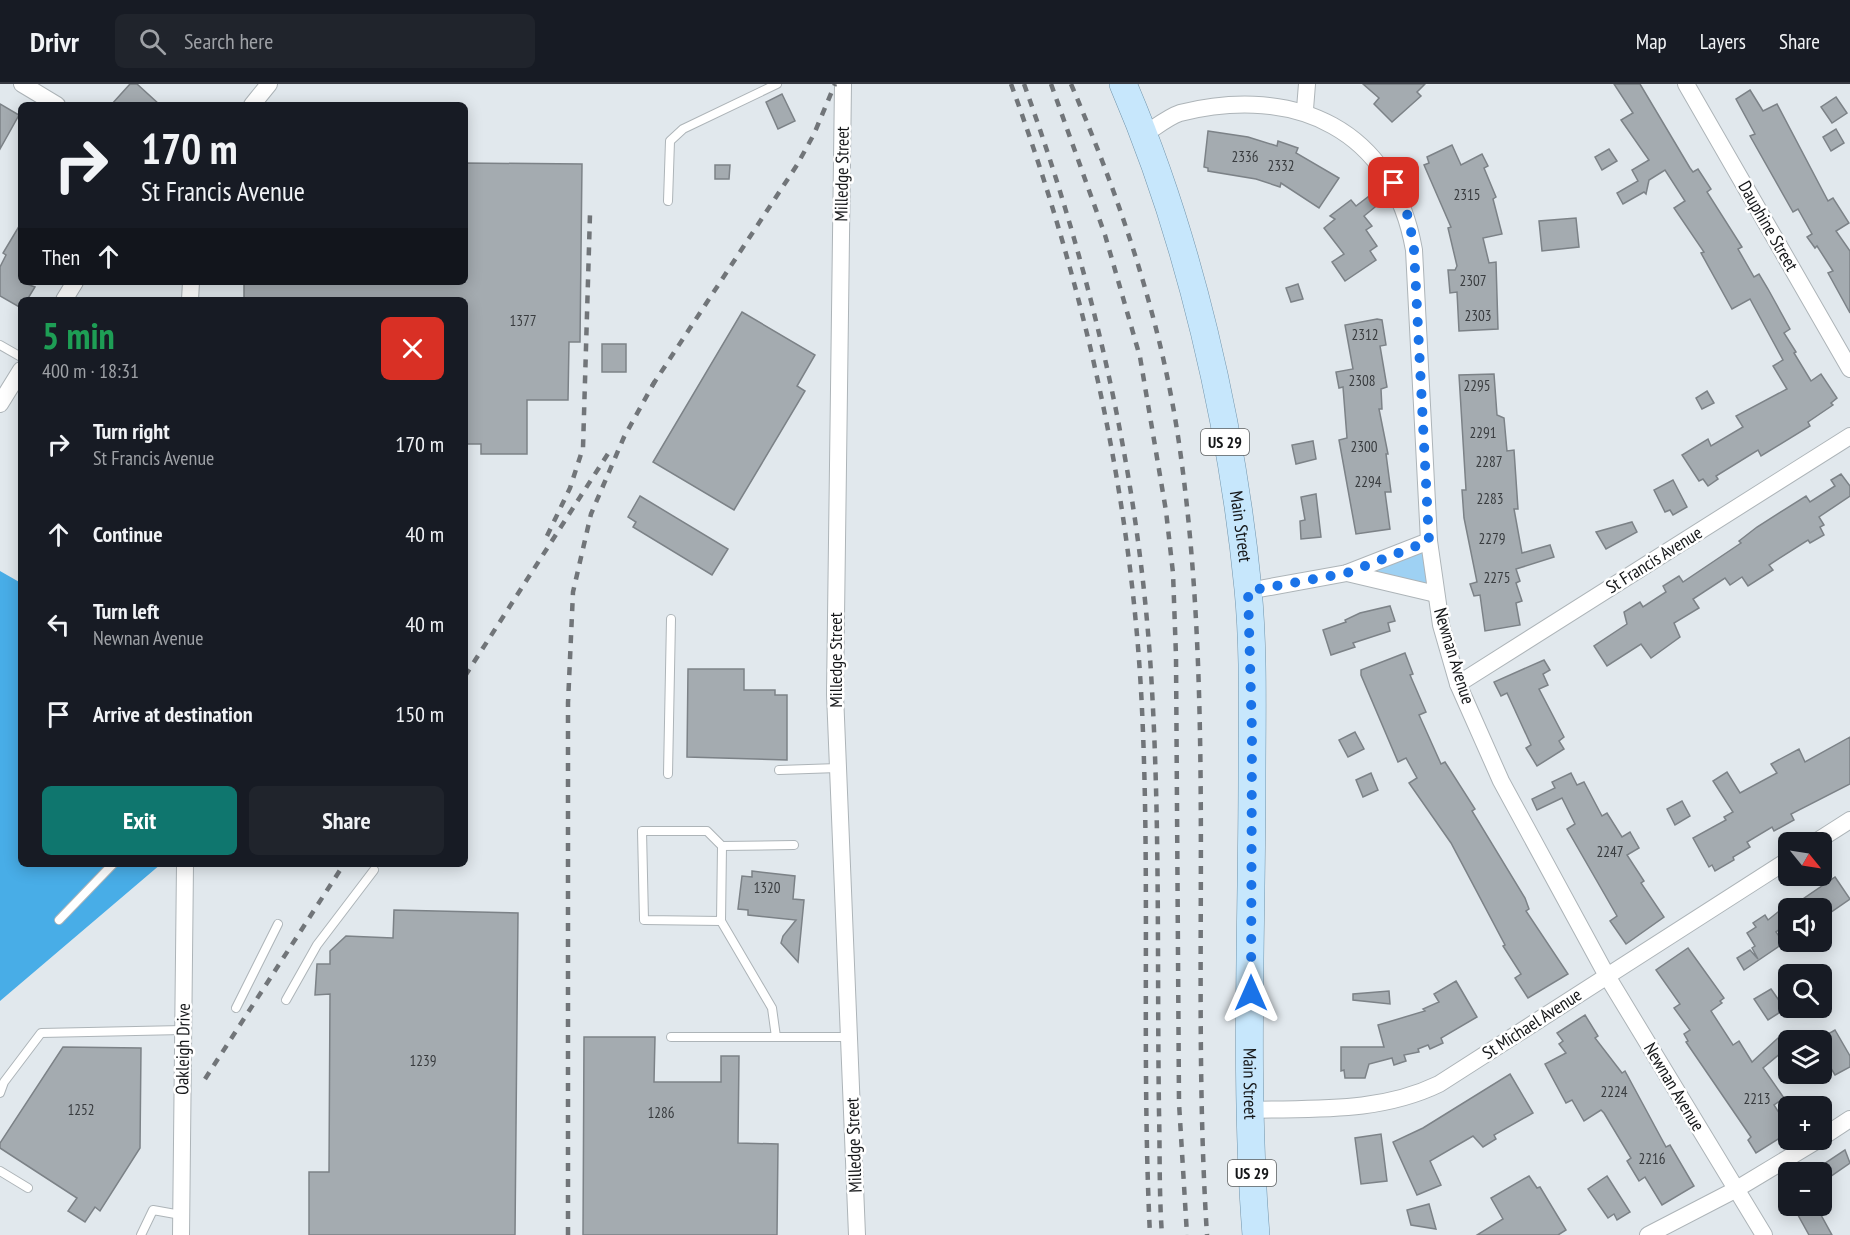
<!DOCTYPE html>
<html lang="en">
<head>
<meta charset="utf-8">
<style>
	body { margin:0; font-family:"PT Sans Narrow",sans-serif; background:#20242c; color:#f1f3f6; height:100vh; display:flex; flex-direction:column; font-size:22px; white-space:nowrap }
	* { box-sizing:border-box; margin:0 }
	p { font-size:20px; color:#9ea1a6 }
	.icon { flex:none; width:33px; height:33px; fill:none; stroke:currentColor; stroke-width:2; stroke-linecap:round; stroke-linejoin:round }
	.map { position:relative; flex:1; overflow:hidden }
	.sheet { position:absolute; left:18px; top:213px; width:450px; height:570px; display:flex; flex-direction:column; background:#171b24; border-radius:9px; box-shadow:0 3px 15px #0003 }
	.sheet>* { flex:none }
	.top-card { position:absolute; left:18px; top:18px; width:450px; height:183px; border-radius:9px; box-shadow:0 3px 15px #0003; background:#171b24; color:#f1f3f6; overflow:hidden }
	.needle { width:39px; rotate:120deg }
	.buttons { position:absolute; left:1778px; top:748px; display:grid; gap:12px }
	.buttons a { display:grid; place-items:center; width:54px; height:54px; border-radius:9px; background:#171b24; box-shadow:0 3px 15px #0003; font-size:30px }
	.pin { position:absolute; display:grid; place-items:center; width:51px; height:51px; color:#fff; margin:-26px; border-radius:12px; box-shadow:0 3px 9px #0006 }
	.me { position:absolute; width:66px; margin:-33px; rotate:0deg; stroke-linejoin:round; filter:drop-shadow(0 0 4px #0008) }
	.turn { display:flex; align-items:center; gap:21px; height:126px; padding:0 24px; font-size:27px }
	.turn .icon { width:78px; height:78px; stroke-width:2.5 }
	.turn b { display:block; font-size:42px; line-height:51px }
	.then { display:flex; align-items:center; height:57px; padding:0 24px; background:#0003; gap:12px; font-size:22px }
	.round { display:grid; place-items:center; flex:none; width:63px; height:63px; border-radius:9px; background:#20242c }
	.head { display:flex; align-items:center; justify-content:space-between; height:102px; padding:0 24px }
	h1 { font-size:36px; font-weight:800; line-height:45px; color:#1e9e55 }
	.action { display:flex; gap:12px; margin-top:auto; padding:12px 24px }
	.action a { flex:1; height:69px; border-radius:9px; background:#0f766e; color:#fff; font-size:24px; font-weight:800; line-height:69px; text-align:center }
	.action a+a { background:#20242c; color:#f1f3f6 }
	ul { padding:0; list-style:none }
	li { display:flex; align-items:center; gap:18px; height:90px; padding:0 24px }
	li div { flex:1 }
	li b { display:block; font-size:22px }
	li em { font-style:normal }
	header { display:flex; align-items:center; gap:36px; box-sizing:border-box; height:84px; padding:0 30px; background:#171b24; border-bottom:2px solid #363941 }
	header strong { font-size:28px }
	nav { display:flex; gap:33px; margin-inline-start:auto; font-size:21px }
	.search { width:420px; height:54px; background:#20242c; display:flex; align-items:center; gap:15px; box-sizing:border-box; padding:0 21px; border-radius:9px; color:#9ea1a6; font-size:22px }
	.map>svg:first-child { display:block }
</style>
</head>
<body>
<header>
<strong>Drivr</strong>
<div class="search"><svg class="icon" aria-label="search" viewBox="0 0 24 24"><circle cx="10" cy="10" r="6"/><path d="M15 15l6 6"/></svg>Search here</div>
<nav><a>Map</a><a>Layers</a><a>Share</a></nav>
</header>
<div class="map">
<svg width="1850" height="1151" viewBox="0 0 1850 1151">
	<rect width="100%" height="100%" fill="#e1e8ed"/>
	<path fill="#9ed1f3" d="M1430 464 1435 505 1356 492Z"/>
	<path fill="#48ade7" d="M0 487 21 499V780H161L0 917Z"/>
	<g fill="#a4abb0" stroke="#7c8287" stroke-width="1.5">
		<path d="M130 0H137L160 21H111Z"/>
		<path d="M1363 0H1425L1417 8 1421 12 1392 38 1374 20 1379 14Z"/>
		<path d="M1614 0H1640L1690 84 1693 88 1698 85 1711 105 1707 108 1742 163 1738 165 1754 193 1759 190 1768 205 1790 245 1784 249 1796 268 1794 269 1811 297 1821 290 1837 314 1831 319 1833 321 1808 338 1810 342 1761 372 1758 366 1716 392 1718 395 1708 402 1703 395 1699 397 1682 371 1708 355 1711 362 1743 343 1736 332 1787 305 1773 282 1783 276 1750 215 1732 225 1701 169 1704 168 1674 124 1685 117 1665 86 1649 96 1646 110 1644 108 1623 120 1617 109 1638 97 1632 86 1649 76 1621 36 1633 29Z"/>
		<path d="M1750 6 1763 27 1777 20 1828 117 1833 114 1849 139 1836 147 1850 167V229L1828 189 1833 187 1817 162 1815 164 1807 153 1812 150 1798 125 1793 128 1750 52 1755 50 1736 15Z"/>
		<path d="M782 10 795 37 778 45 766 18Z"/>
		<path d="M1836 13 1847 29 1832 39 1821 23Z"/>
		<path d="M0 20 19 31 0 65Z"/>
		<path d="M1836 45 1844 59 1831 67 1823 53Z"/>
		<path d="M1208 47 1248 53 1277 62 1278 57 1298 64 1296 69 1339 94 1319 124 1281 99 1280 103 1256 95 1208 87V84L1204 83Z"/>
		<path d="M1452 61 1461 81 1482 70 1488 82 1484 84 1496 113 1493 115 1502 150 1483 154 1489 179 1496 178 1498 245 1459 247 1457 208 1450 209 1448 186H1455L1457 182 1448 144 1451 143 1424 81 1429 79 1427 73Z"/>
		<path d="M1609 65 1617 77 1602 86 1595 73Z"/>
		<path d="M465 79 582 80 580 258H569L568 316H527V370H481V360H465V216H244V198H465Z"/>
		<path d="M715 81H730L729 95H715Z"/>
		<path d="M1377 106 1385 115 1364 132 1372 142 1366 146 1377 162 1370 167 1376 176 1345 197 1332 178 1344 170 1324 144 1335 135 1330 132 1351 116 1356 122Z"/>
		<path d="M1576 134 1579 163 1542 167 1539 137Z"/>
		<path d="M21 139V198L35 203 27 216H21V224L0 212V183L6 171 3 169Z"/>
		<path d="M1298 200 1303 215 1291 218 1286 204Z"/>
		<path d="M742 228 815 271 797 302 805 307 734 426 653 378Z"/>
		<path d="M1377 235 1382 236 1386 261 1380 262 1387 303 1381 305 1382 325H1379L1388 370H1386L1391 408H1385L1390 445 1356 450 1339 356 1347 354 1343 303 1339 304 1336 288 1353 285 1345 241Z"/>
		<rect x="602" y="260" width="24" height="28"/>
		<path d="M1494 290 1497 331 1504 334 1507 367 1514 366 1518 425H1514L1522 469 1550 461 1554 473 1516 485 1520 497 1516 499 1522 517 1516 519 1520 541 1485 547 1480 511 1474 512 1470 500 1477 498 1464 434 1462 406H1466L1459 291Z"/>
		<path d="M1707 307 1714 319 1702 325 1696 314Z"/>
		<path d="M1313 357 1316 375 1296 380 1292 361Z"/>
		<path d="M1841 390 1850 402V412L1819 433 1824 441 1820 443 1824 451 1810 459 1808 456 1769 481 1773 486 1748 502 1742 493 1730 501 1725 494 1693 515 1699 524 1674 539 1680 553 1651 574 1641 560 1607 582 1594 562 1627 540 1624 528 1640 518 1643 523 1666 508 1663 502 1679 492 1683 498 1741 459 1739 457 1757 443 1806 412 1810 418 1835 402 1831 396Z"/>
		<path d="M1673 396 1687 423 1673 431 1670 426 1665 428 1654 406Z"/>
		<path d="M1316 410 1321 453 1301 455 1300 437 1305 436 1301 413Z"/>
		<path d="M640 412 728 465 712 491 633 443 636 438 628 433Z"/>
		<path d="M1632 438 1637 448 1606 465 1596 448Z"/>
		<path d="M1390 522 1395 537 1388 539 1390 547 1353 559 1355 563 1331 571 1323 546 1346 538 1345 536 1360 529Z"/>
		<path d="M1405 569 1413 590 1410 591 1426 628 1419 631 1441 680 1445 678 1475 725 1472 727 1525 814 1529 825 1526 827 1568 890 1528 914 1515 894 1521 890 1503 862 1505 861 1451 759 1409 699 1417 694 1406 674 1398 678 1361 591V586Z"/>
		<path d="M1544 576 1550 586 1543 590 1548 601 1539 605 1564 653 1559 657 1564 665 1537 682 1526 664 1531 661 1507 609 1501 612 1494 598Z"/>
		<path d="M688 585H744V606H775V611H787V676L687 673Z"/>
		<path d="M1355 648 1364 665 1348 673 1339 656Z"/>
		<path d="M1850 653V700L1791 730 1794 736 1774 747 1772 743 1747 758 1750 763 1733 773 1734 776 1715 787 1712 781 1709 783 1693 754 1726 736 1724 733 1733 728 1713 697 1727 688 1740 709 1777 689 1771 680 1799 665 1805 678Z"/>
		<path d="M1371 689 1378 706 1363 713 1356 696Z"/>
		<path d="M1571 689 1577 701 1584 698 1602 732 1607 729 1622 753 1630 748 1639 764 1627 771 1644 797 1641 799 1664 833 1626 860 1610 837 1617 832 1567 745 1575 740 1562 714 1537 726 1532 715 1555 704 1552 698Z"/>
		<path d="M1682 717 1690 732 1675 741 1667 725Z"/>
		<path d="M752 787 795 792 793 815 804 816 798 878 781 859 783 852 796 836 748 831V826L738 825 742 792 752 793Z"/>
		<path d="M1835 793 1850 815 1821 835V825H1788V839L1776 848 1784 859 1744 886 1737 874 1750 866 1758 875 1752 864 1755 862 1747 849 1756 843 1753 839 1765 831 1768 836 1788 820V825Z"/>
		<path d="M394 826 518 829 515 1151H309V1088H329L330 910 315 911 317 880H330V867L346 852 393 854Z"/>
		<path d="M1688 864 1724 914 1720 917 1722 919 1711 927 1733 961 1739 957 1752 978 1778 954 1787 964 1763 984 1784 1014 1774 1021 1788 1043 1784 1046 1786 1050 1756 1069 1748 1056 1751 1053 1686 958 1688 957 1684 950 1690 946 1674 924 1680 920 1656 886Z"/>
		<path d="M1456 897 1477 933 1441 954 1443 959 1430 965 1428 961 1418 965 1419 968 1404 971 1406 977 1394 981 1392 974 1369 980 1365 994H1345L1344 986 1341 987V963H1384L1378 941 1425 927 1423 925 1439 918 1434 910Z"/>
		<path d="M1771 905 1785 925 1768 936 1754 915Z"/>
		<path d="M1389 907 1390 920 1353 916V910Z"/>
		<path d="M1585 931 1598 952 1595 954 1622 989 1625 987 1666 1063 1670 1061 1694 1102 1662 1121 1645 1093 1639 1097 1627 1077 1631 1074 1604 1029 1601 1026 1584 1037 1572 1016 1566 1019 1545 980 1566 969 1559 960 1563 957 1557 949Z"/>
		<path d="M1835 946 1850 972V983L1835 991 1821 968V954Z"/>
		<path d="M584 953H655L654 998H721V972H739L738 1059 778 1060 777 1151H583Z"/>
		<path d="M63 963 141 964 140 1064 100 1127 95 1123 85 1138 68 1127 77 1114 0 1064V1059Z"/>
		<path d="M1510 990 1533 1029 1494 1051 1496 1055 1483 1063 1473 1052 1430 1077 1441 1101 1417 1111 1393 1058 1423 1044Z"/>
		<path d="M1381 1050 1387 1097 1361 1100 1355 1054Z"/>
		<path d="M1845 1066 1850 1079 1821 1099V1082Z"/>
		<path d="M1529 1092 1537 1104 1540 1103 1566 1146 1558 1151H1477L1503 1135 1491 1114Z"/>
		<path d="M1607 1092 1630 1128 1617 1136 1614 1130 1608 1134 1588 1105Z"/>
		<path d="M1429 1120 1436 1145 1411 1141 1407 1126Z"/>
		<path d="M1793 1122H1816L1832 1151H1809Z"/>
	</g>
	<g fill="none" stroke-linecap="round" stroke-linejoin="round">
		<g stroke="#adb4b8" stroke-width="10">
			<g id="lane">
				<path d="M668 117 670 57 683 45 777 0"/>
				<path d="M0 261 21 273"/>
				<path d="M779 686 838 684"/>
				<path d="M668 690 671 535"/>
				<path d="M722 762 794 761"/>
				<path d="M59 836 113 780"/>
				<path d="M721 837 644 836 642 747H707L722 762 721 837 772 924 776 953"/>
				<path d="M286 916 317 861 374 786"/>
				<path d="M236 924 278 840"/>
				<path d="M671 953H849"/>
				<path d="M0 1009 4 998 41 949 183 946"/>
				<path d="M0 1087 28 1104"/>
				<path d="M141 1151 153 1126 181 1131"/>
			</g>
		</g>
		<g stroke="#adb4b8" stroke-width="18">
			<g id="street">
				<path d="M22 0 57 21"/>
				<path d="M843 0 835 610 857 1151"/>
				<path d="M1686 0 1850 285"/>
				<path d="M252 21 269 0"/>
				<path d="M1305 25 1307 0"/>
				<path d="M1145 50C1156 43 1168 33 1180 29 1296 0 1393 46 1414 166L1429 457 1441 541 1458 600 1501 697 1607 892 1764 1151"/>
				<path d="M64 216 75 198"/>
				<path d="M190 216 191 198"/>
				<path d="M0 320 21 286"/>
				<path d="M1347 489 1436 510"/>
				<path d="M1248 507 1347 489 1429 457"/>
				<path d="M1458 600 1850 352"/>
				<path d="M1814 759 1850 736"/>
				<path d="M1250 1026C1315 1024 1379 1029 1439 1000L1788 776"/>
				<path d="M1821 1054 1850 1035"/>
				<path d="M181 1151 185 780"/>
				<path d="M1648 1151 1735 1106 1818 1056"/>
			</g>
		</g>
		<g stroke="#7194ab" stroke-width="28">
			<g id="primary">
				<path id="s1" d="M1123 0C1189 153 1232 340 1248 505 1254 567 1252 631 1252 693 1252 846 1244 999 1256 1151"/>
			</g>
		</g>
		<use href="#lane" stroke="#fff" stroke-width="8"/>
		<use href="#street" stroke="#fff" stroke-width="16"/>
		<use href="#primary" stroke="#c7e7fc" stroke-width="27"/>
		<g stroke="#717579" stroke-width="4.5" stroke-dasharray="8 8" stroke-linecap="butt">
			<path d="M1011 0C1082 194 1129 399 1141 606 1151 787 1141 969 1150 1151"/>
			<path d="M1024 0C1094 194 1141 399 1152 606 1160 746 1157 887 1159 1028 1160 1069 1159 1110 1162 1151"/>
			<path d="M1051 0 1105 151 1140 273 1166 427 1173 489 1176 572 1179 1019 1187 1151"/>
			<path d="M1071 0C1120 115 1161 235 1179 359 1217 622 1190 887 1207 1151"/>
			<path d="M652 302 797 81 814 50 835 0"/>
			<path d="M547 452 570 404 583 364 590 130"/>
			<path d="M465 592 611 365"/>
			<path d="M205 995 344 780"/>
			<path d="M568 1151V619L573 508 591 430 624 353 655 297"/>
		</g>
	</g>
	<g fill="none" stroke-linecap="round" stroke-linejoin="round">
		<path stroke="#1a73e8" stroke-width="10" stroke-dasharray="0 18" d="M1251 909 1252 649 1248 507 1347 489 1429 457 1414 166 1409 135 1394 99"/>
	</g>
	<g text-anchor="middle" stroke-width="5" stroke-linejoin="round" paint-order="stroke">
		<g font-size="15" fill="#393c3f">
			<text x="1245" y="78">2336</text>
			<text x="1281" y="87">2332</text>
			<text x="1467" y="116">2315</text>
			<text x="1473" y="202">2307</text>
			<text x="1478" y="237">2303</text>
			<text x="523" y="242">1377</text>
			<text x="1365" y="256">2312</text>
			<text x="1362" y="302">2308</text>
			<text x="1477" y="307">2295</text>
			<text x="1483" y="354">2291</text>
			<text x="1364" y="368">2300</text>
			<text x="1489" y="383">2287</text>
			<text x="1368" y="403">2294</text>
			<text x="1490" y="420">2283</text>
			<text x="1492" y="460">2279</text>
			<text x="1497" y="499">2275</text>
			<text x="1610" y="773">2247</text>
			<text x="767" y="809">1320</text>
			<text x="423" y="982">1239</text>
			<text x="1614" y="1013">2224</text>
			<text x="1757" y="1020">2213</text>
			<text x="81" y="1031">1252</text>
			<text x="661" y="1034">1286</text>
			<text x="1652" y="1080">2216</text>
		</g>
		<g fill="#fff" stroke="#5b5d5e" stroke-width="1.5">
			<rect x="1201" y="345" width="48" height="26" rx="4.5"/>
			<rect x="1228" y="1076" width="48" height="26" rx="4.5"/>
		</g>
		<g font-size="16" font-weight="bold" fill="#151719">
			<text x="1225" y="364">US 29</text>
			<text x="1252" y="1095">US 29</text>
		</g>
		<g font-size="18" fill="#151719" stroke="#fff">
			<text transform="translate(842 90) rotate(-89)" y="6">Milledge Street</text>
			<text transform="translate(1768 142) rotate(60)" y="6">Dauphine Street</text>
			<text dy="6" stroke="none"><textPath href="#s1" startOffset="459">Main Street</textPath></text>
			<text transform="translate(1654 476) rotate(-32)" y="6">St Francis Avenue</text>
			<text transform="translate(1454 572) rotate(73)" y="6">Newnan Avenue</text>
			<text transform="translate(836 576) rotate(-90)" y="6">Milledge Street</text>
			<text transform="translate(1532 940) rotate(-33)" y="6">St Michael Avenue</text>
			<text transform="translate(183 965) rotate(-89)" y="6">Oakleigh Drive</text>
			<text dy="6" stroke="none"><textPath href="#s1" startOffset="1017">Main Street</textPath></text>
			<text transform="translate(1674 1003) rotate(59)" y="6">Newnan Avenue</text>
			<text transform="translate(854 1061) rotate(-92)" y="6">Milledge Street</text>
		</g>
	</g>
</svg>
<div class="buttons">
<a><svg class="needle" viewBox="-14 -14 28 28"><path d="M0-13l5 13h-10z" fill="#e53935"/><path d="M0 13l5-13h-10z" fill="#9ea1a6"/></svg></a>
<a><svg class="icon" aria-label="sound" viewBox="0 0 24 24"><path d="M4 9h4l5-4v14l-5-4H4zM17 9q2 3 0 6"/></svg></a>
<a><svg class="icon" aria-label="search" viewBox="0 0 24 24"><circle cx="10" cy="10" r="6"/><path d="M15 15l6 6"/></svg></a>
<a><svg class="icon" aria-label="layers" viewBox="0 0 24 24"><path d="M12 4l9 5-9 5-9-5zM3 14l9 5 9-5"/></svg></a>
<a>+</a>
<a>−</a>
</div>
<div class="pin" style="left:1394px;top:99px;background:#d93025"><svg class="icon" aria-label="arrive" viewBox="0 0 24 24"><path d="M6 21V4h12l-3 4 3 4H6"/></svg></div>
<svg class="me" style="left:1251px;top:909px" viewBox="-20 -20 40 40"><path d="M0-17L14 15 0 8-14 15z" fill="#1a73e8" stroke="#fff" stroke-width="4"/></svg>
<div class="top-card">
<div class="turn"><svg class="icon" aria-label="right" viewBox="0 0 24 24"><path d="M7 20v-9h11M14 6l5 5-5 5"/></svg><div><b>170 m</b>St Francis Avenue</div></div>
<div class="then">Then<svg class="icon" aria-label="ahead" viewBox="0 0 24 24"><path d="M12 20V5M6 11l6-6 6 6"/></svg></div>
</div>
<section class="sheet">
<div class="head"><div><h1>5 min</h1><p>400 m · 18:31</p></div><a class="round" style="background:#d93025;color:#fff"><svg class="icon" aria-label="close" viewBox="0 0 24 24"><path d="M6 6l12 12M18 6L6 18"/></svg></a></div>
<ul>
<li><svg class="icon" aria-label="right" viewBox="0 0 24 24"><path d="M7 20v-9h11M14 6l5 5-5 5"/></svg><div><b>Turn right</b><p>St Francis Avenue</p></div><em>170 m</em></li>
<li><svg class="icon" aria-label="ahead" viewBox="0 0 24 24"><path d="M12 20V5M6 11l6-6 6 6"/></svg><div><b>Continue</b></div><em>40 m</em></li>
<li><svg class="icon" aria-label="left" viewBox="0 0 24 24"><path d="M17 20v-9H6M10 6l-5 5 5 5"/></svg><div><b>Turn left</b><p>Newnan Avenue</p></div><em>40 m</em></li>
<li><svg class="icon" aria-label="arrive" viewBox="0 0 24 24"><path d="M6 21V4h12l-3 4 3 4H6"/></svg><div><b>Arrive at destination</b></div><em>150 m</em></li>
</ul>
<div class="action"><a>Exit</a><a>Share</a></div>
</section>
</div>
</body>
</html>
